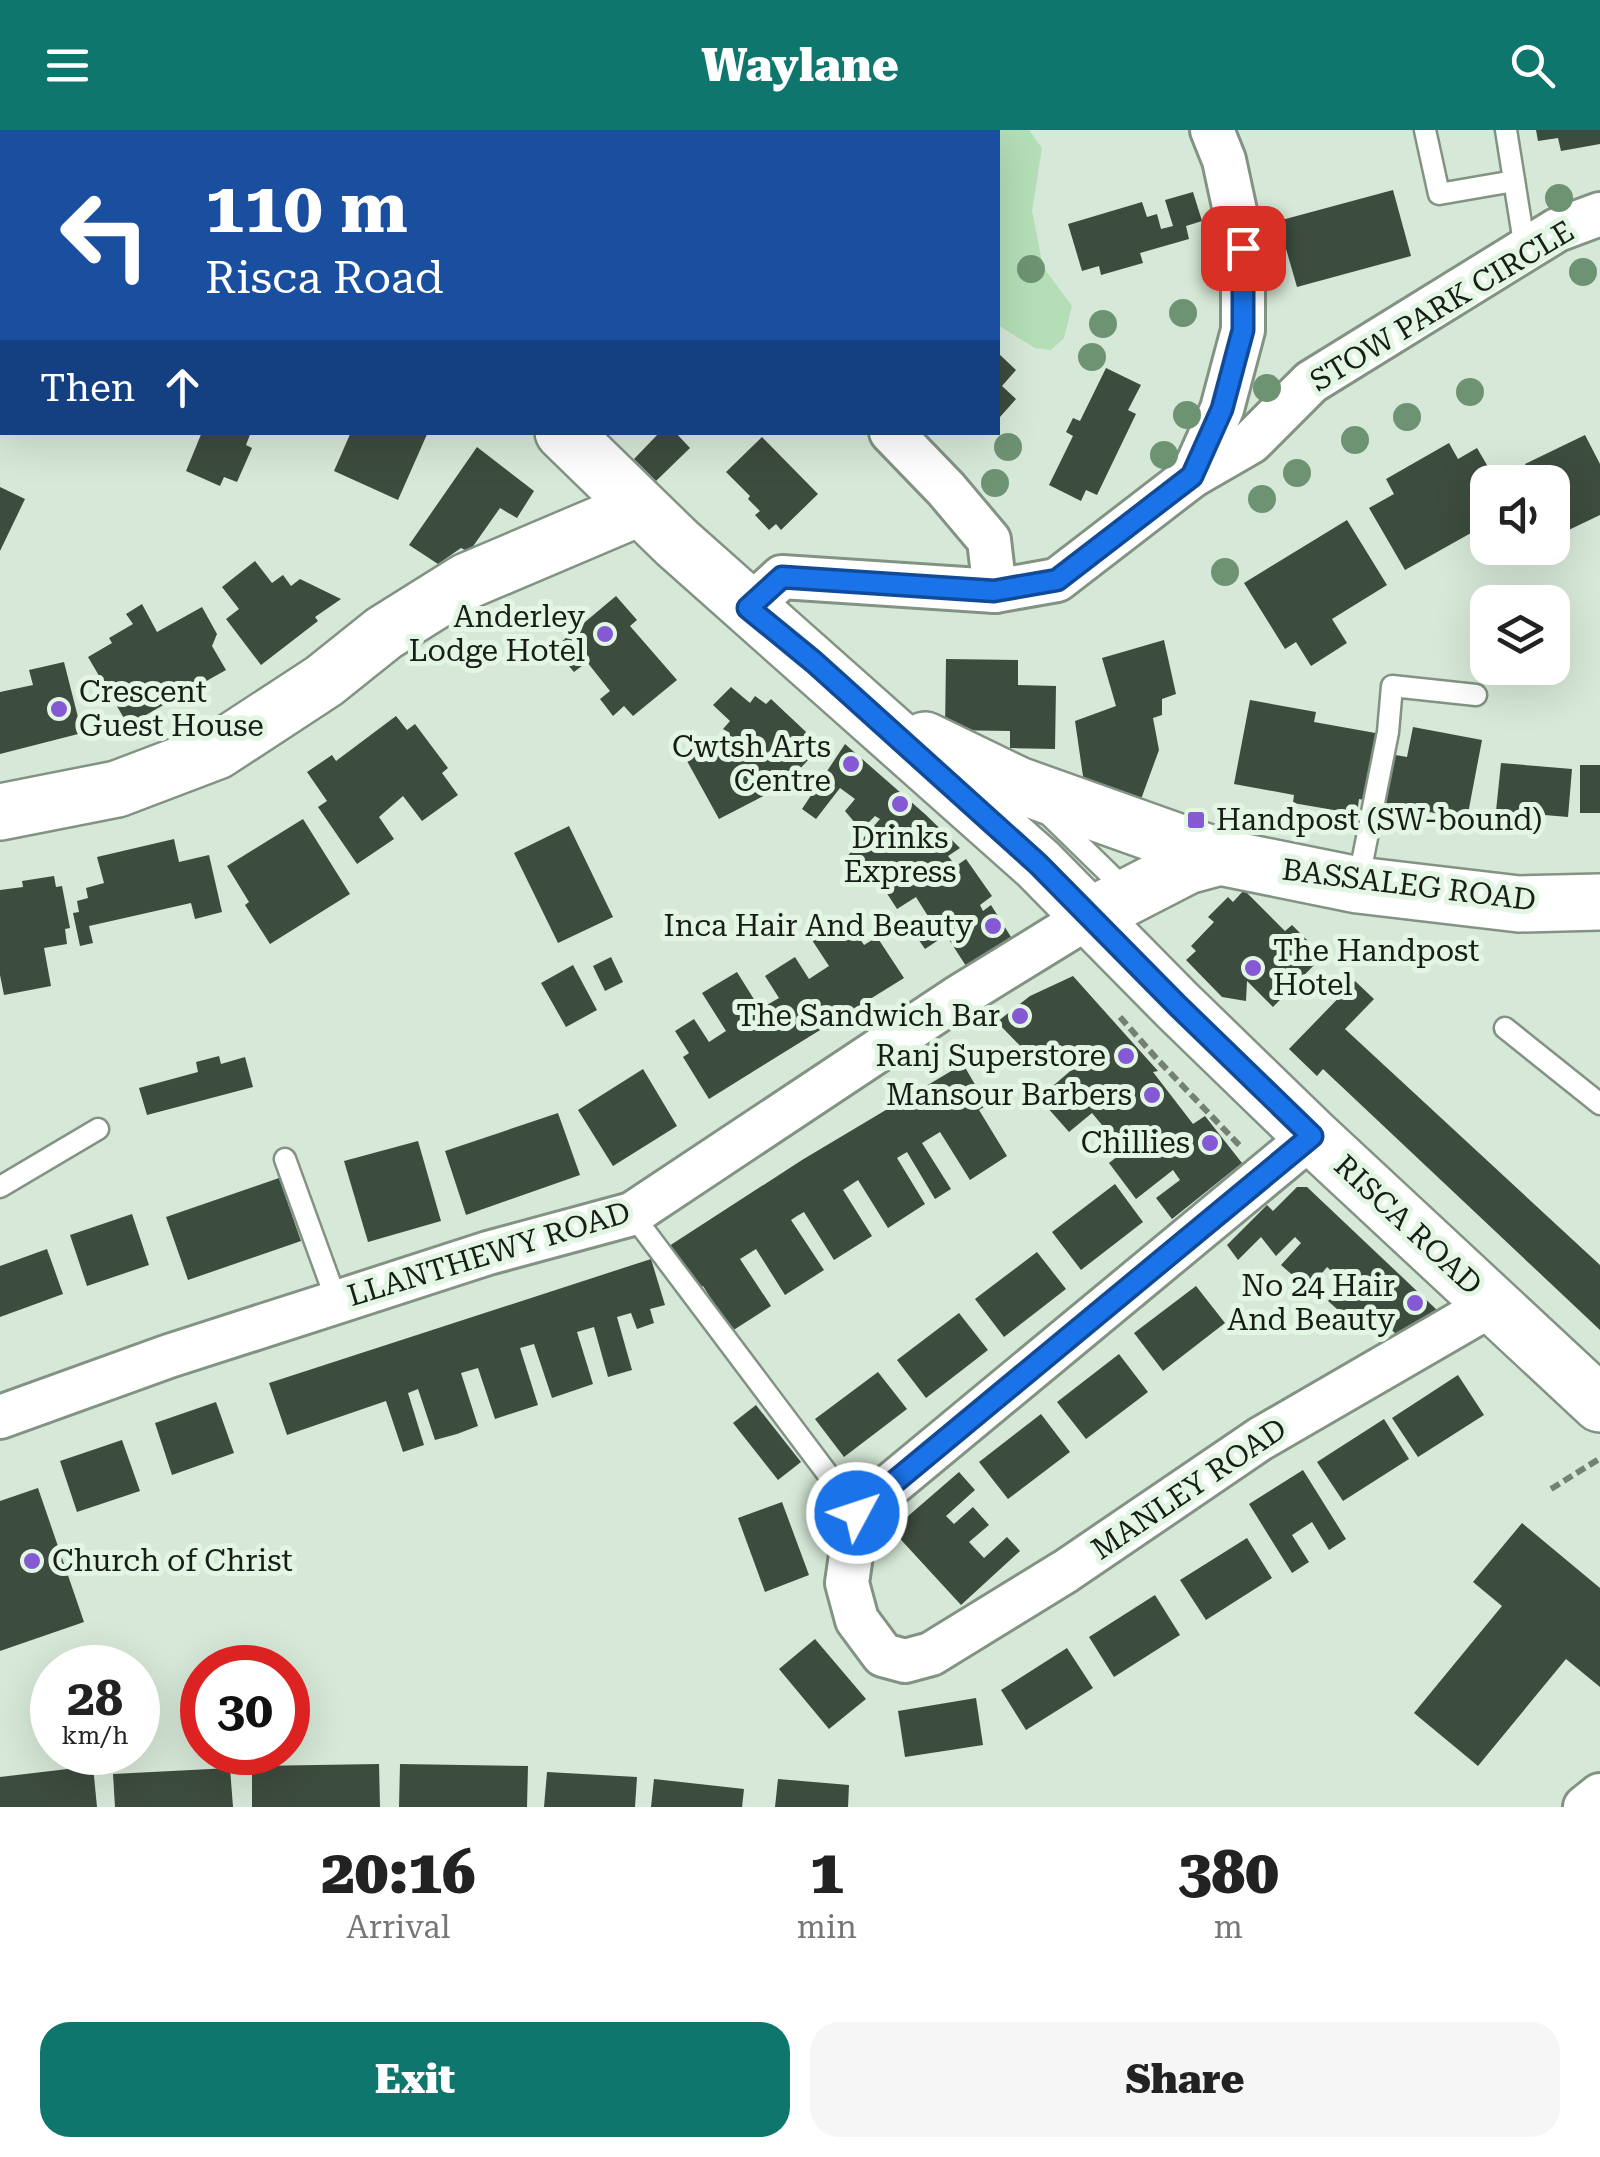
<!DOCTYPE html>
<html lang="en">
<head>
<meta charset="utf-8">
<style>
	body { margin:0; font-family:"Roboto Serif",serif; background:#f6f6f6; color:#222; height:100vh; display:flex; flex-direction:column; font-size:38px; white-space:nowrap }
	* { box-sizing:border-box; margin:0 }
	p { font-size:32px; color:#767676 }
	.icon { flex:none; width:55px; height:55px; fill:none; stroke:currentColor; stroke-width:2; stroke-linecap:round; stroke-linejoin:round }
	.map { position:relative; height:1677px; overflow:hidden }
	.side { display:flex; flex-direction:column; background:#fff; flex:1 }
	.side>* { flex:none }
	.guide { position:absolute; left:0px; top:0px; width:1000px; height:305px; box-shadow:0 10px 40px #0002; background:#1a4fa0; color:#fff; overflow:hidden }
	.buttons { position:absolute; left:1470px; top:335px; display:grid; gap:20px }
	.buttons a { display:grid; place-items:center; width:100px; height:100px; border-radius:20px; background:#fff; box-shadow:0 10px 40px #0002; font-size:50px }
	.speed { position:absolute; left:30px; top:1515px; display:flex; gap:20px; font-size:50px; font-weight:700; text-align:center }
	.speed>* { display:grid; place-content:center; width:130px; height:130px; border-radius:50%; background:#fff; box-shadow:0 10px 40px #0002; line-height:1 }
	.speed small { font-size:25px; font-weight:400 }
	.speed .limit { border:15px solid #d22; background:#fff; color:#111 }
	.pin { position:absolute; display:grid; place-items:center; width:85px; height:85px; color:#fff; margin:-42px; border-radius:20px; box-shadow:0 5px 15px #0006 }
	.me { position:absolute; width:110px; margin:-55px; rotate:50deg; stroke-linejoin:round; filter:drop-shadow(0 0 8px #0008) }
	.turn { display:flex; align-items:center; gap:35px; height:210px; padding:0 40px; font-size:45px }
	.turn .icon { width:130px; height:130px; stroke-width:2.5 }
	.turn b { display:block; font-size:70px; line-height:85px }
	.then { display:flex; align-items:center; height:95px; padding:0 40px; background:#0003; gap:20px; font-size:38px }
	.eta { display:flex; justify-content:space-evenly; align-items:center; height:170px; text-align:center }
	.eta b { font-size:60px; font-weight:800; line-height:70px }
	.button { display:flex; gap:20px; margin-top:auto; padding:20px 40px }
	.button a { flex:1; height:115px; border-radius:30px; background:#0f766e; color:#fff; font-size:40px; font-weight:800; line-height:115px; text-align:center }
	.button a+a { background:#f6f6f6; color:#222 }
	header { display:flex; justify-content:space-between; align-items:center; height:130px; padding:0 40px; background:#0f766e; color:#fff; font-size:45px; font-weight:800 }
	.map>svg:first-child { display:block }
</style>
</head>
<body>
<header><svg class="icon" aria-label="menu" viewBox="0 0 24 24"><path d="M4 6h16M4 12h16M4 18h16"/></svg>Waylane<svg class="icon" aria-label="search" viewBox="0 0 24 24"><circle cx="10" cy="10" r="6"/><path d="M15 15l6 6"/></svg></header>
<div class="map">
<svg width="1600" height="1677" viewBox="0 0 1600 1677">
	<rect width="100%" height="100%" fill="#d6e8d7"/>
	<path fill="#b3deb6" d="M819 0H1029L1042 18 1032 81 1043 137 1072 176 1064 208 1051 220 1035 218 998 195V2H820Z"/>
	<g fill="#3c4c3e">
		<path d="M1536 0H1600V14L1561 21 1558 8 1538 11Z"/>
		<path d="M1393 60 1411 126 1297 157 1278 91Z"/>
		<path d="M1193 62 1202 91 1186 96 1189 109 1140 123 1143 133 1101 145 1099 136 1082 141 1068 94 1142 72 1147 87 1157 84 1161 99 1173 96 1165 70Z"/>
		<path d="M998 223 1016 240 1002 256 1016 269 1000 287 998 286Z"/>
		<path d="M1106 238 1141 255 1128 280 1136 284 1097 365 1086 360 1081 371 1049 355 1073 306 1066 302 1073 288 1080 291Z"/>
		<path d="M202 302H251L246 315 252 318 237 352 224 347 220 356 186 341Z"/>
		<path d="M351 302H428L398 370 334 341Z"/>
		<path d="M660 302H675L690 318 656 351 634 329Z"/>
		<path d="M1585 305 1600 334V385L1552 408V352H1534L1525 334Z"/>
		<path d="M762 307 818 364 781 400 776 394 769 400 755 385 760 381 748 369 750 366 726 342Z"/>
		<path d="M1449 313 1458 329 1477 318 1497 352H1488V413L1479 418 1471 403 1405 440 1369 378 1394 364 1386 349Z"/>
		<path d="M477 317 534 361 517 388 500 378 469 422 461 418 438 434 409 415Z"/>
		<path d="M0 357 25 369 0 421Z"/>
		<path d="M1347 390 1387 455 1332 489 1347 513 1311 536 1296 512 1285 519 1244 453Z"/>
		<path d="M255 431 272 453 283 445 291 456 300 449 341 469 315 487 318 491 261 535 226 489 239 479 222 457Z"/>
		<path d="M616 466 637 490 630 496 677 550 633 586 624 576 613 586 600 569 610 561 587 532 574 542 554 518Z"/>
		<path d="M142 474 157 502 202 477 217 504 212 516 226 540 128 595 88 527 112 513 109 508 133 494 126 484Z"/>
		<path d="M1164 510 1176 564 1162 569V585L1153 588 1159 620 1140 672 1084 653 1075 591 1116 576 1102 528Z"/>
		<path d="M946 529 1018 530V555L1056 556 1055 619 1010 618V601L945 600Z"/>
		<path d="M64 532 82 603 0 624V562L33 555 29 540Z"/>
		<path d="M731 557 750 573 755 566 766 574 771 569 821 616 785 655 719 689 687 631 725 609 730 603 723 599 730 591 713 575Z"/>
		<path d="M1250 570 1316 582 1314 592 1381 604 1378 622 1407 627 1413 597 1482 610 1467 689 1359 669 1357 684 1293 673 1294 665 1234 654Z"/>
		<path d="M396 586 407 600 415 594 448 638 442 643 458 665 422 691 403 666 379 687 394 709 357 734 318 677 327 671 307 642 332 625 336 631Z"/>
		<path d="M845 614 926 685 960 718 948 726 956 736 966 729 992 766 980 775 983 781 991 775 1011 807 966 836 946 805 925 819 914 803 931 791 916 767 897 779 879 751 867 737 862 742 844 730 880 689 875 686 861 700 845 681 855 669 840 658 816 689 802 679Z"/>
		<path d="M1501 633 1572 639 1568 687 1496 681Z"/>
		<rect x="1580" y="635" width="20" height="48"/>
		<path d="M303 689 350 764 270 814 245 775 249 772 227 736Z"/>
		<path d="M569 696 613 787 558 813 514 723Z"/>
		<path d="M174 709 179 732 209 725 222 782 195 789 191 773 89 796 93 813 80 816 73 783 79 782 77 771 88 768 86 758 104 753 97 727Z"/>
		<path d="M54 746 56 757 62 756 70 798 65 799 67 814 44 818 51 856 4 865 0 845V760L23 757 22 751Z"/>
		<path d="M1244 760 1285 801 1292 795 1313 816 1308 821 1318 831 1273 877 1247 851 1246 871 1222 867 1186 830 1196 821 1191 816 1214 792 1208 787 1228 767 1233 772Z"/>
		<path d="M824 789 834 805 850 794 864 815 877 807 904 848 709 969 683 927 689 923 675 901 694 889 709 912 726 901 702 863 737 842 760 879 779 868 765 846 795 827 809 849 829 836 806 801Z"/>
		<path d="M611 827 623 852 605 861 593 836Z"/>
		<path d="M573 835 597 880 566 897 541 853Z"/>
		<path d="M1073 846 1158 941 1153 942 1193 994 1205 986 1242 1033 1172 1089 1156 1068 1180 1050 1173 1040 1136 1069 1109 1033 1141 1008 1134 999 1117 1013 1092 983 1069 1002 1039 968 1083 930 1074 919 1051 939 1035 919 1029 925 997 892 1030 866Z"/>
		<path d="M1355 851 1374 869 1345 899 1600 1135V1200L1323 939 1317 946 1289 919Z"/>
		<path d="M219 926 221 934 245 927 253 957 147 985 139 958 198 942 196 932Z"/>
		<path d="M963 934 987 975 979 980 1007 1026 970 1050 940 1002 922 1013 951 1059 935 1069 907 1022 897 1028 925 1074 888 1098 858 1050 843 1060 872 1106 834 1130 804 1082 797 1086 791 1090 824 1140 785 1165 756 1119 740 1129 771 1176 732 1201 703 1156 694 1162 666 1118 802 1030Z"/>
		<path d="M643 939 677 996 613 1036 578 980Z"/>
		<path d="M558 983 580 1045 466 1085 445 1021Z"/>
		<path d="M418 1011 441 1091 368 1112 344 1031Z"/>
		<path d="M279 1048 301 1111 188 1150 166 1087Z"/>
		<path d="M1115 1054 1143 1092 1081 1140 1052 1102Z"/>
		<path d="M1297 1057H1307L1437 1180 1398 1206 1370 1179 1355 1195 1328 1171 1345 1153 1327 1137 1318 1148 1325 1154 1315 1165 1281 1135 1301 1113 1295 1107 1276 1126 1261 1107 1238 1130 1227 1115 1267 1075 1273 1081Z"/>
		<path d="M132 1084 149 1135 87 1156 70 1105Z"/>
		<path d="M47 1119 63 1164 0 1187V1136Z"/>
		<path d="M1037 1122 1066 1159 1004 1207 975 1169Z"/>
		<path d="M651 1129 665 1175 650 1179 654 1193 637 1199 631 1183 617 1187 632 1240 608 1247 594 1197 577 1202 593 1254 552 1268 534 1214 520 1218 538 1275 495 1289 478 1238 461 1243 478 1296 457 1304 435 1310 418 1259 408 1263 424 1315 403 1322 386 1271 287 1305 269 1253Z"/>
		<path d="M1196 1156 1225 1193 1163 1241 1134 1203Z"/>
		<path d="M959 1183 988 1220 926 1268 897 1230Z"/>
		<path d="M1119 1224 1148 1262 1086 1309 1057 1272Z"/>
		<path d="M878 1242 907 1279 844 1327 815 1289Z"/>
		<path d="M1458 1245 1484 1285 1418 1327 1392 1288Z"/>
		<path d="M216 1272 234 1323 172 1345 155 1293Z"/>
		<path d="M756 1275 801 1332 778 1350 733 1293Z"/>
		<path d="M1041 1284 1070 1322 1008 1369 979 1332Z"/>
		<path d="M1384 1289 1409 1329 1343 1371 1317 1332Z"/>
		<path d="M122 1310 140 1361 77 1382 60 1331Z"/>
		<path d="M1303 1340 1346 1409 1329 1420 1312 1392 1292 1405 1309 1432 1292 1443 1249 1374Z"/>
		<path d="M959 1342 975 1360 946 1386 954 1394 973 1377 989 1395 969 1412 984 1428 1007 1407 1020 1421 961 1475 892 1400Z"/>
		<path d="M38 1358 84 1492 0 1521V1371Z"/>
		<path d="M782 1372 809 1445 765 1462 738 1388Z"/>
		<path d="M1522 1393 1600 1458V1557L1566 1529 1478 1636 1414 1583 1502 1476 1473 1452Z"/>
		<path d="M1247 1408 1272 1448 1206 1490 1180 1450Z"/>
		<path d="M1155 1465 1180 1505 1114 1547 1089 1507Z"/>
		<path d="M815 1509 866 1569 829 1599 779 1539Z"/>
		<path d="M1067 1518 1093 1558 1026 1600 1001 1560Z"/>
		<path d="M976 1568 983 1615 905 1627 898 1581Z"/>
		<path d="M379 1634 380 1677H252V1636Z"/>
		<path d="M400 1634 528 1636 527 1677H399Z"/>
		<path d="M93 1636 97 1677H0V1647Z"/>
		<path d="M230 1638 233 1677H115L113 1644Z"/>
		<path d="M547 1642 637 1647 635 1677H544Z"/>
		<path d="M654 1649 744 1659 742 1677H651Z"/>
		<path d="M778 1649 849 1655 848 1677H775Z"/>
	</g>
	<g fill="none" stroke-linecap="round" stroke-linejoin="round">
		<g stroke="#829383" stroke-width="25">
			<g id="lane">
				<path d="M1425 0 1439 64 1514 51"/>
				<path d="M1506 0 1525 119"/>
				<path d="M1048 684 1128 762"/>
				<path d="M1358 753 1388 602 1392 556 1476 565"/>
				<path d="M1505 898 1600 974"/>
				<path d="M285 1029 337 1172"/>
				<path d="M0 1057 98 999"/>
				<path d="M632 1084 857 1383"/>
			</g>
		</g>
		<g stroke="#829383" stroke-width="48">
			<g id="street">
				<path d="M578 0 581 2"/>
				<path d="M891 302 946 359 989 410 995 461"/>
				<path d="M1192 346 1222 279 1243 200V118L1224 30 1212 0"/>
				<path d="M748 478 782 447 995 461 1057 450 1192 346 1251 312 1311 252 1557 100 1600 84"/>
				<path d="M1312 1006 857 1383 847 1453 857 1490 883 1525 905 1531 931 1524 1066 1441 1260 1309 1493 1174"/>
				<path d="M0 1287 169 1226 337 1172 488 1123 632 1084 957 868 1090 786"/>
				<path d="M1585 1677 1600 1665"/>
			</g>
		</g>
		<g stroke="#829383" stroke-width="60">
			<g id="secondary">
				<path d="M2 0 10 2"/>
				<path d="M0 88 2 81"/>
				<path d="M563 302 677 413 1038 734 1178 876 1312 1006 1600 1274"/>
				<path d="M925 610 1018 655 1220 727 1358 755 1519 774 1600 772"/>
				<path d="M0 682 117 659 217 621 324 551 384 503 467 451 639 378"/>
				<path d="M1090 786 1187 736 1220 727"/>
			</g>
		</g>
		<g stroke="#748074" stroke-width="6" stroke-dasharray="10 5" stroke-linecap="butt">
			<path d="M1120 887 1158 930 1241 1017"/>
			<path d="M1551 1359 1599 1329"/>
		</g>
		<use href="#lane" stroke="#fff" stroke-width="20"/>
		<use href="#street" stroke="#fff" stroke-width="42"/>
		<use href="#secondary" stroke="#fff" stroke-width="55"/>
	</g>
	<g fill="#6e9373">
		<circle cx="1559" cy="68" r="14"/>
		<circle cx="1031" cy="139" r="14"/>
		<circle cx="1583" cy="142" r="14"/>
		<circle cx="1183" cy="183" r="14"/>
		<circle cx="1103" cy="194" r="14"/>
		<circle cx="1092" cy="227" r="14"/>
		<circle cx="1267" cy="258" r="14"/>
		<circle cx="1470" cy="262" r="14"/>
		<circle cx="1187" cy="285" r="14"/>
		<circle cx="1407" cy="287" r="14"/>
		<circle cx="1355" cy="310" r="14"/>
		<circle cx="1008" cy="317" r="14"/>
		<circle cx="1164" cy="325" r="14"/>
		<circle cx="1297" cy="343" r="14"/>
		<circle cx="995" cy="353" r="14"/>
		<circle cx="1262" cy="369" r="14"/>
		<circle cx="1225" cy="442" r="14"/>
	</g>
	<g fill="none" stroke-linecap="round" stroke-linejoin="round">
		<g stroke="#114b97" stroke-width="25">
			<path id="route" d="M857 1383 1312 1006 1178 876 1038 734 814 532 748 478 782 447 994 461 1057 450 1192 346 1222 279 1243 200V118"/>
		</g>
		<use href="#route" stroke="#1a73e8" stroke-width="18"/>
	</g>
	<g fill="#8559d3" stroke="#e3f6e4" stroke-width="4">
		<circle cx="605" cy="504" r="10"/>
		<circle cx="59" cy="579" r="10"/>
		<circle cx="851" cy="634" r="10"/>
		<circle cx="900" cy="674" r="10"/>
		<rect x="1186" y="680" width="20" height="20" rx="5"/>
		<circle cx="993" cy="796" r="10"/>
		<circle cx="1253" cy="838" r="10"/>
		<circle cx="1020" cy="886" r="10"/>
		<circle cx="1126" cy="926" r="10"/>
		<circle cx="1152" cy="965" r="10"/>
		<circle cx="1210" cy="1013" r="10"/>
		<circle cx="1415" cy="1173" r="10"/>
		<circle cx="32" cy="1431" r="10"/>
	</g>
	<g text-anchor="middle" stroke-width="10" stroke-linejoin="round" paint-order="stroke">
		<g font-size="30" fill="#171d17" stroke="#e3f6e4">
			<text transform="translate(1442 176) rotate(-31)" y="10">STOW PARK CIRCLE</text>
			<text transform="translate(1409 755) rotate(7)" y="10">BASSALEG ROAD</text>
			<text transform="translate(1408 1095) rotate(43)" y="10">RISCA ROAD</text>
			<text transform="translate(489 1124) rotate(-17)" y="10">LLANTHEWY ROAD</text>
			<text transform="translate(1189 1359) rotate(-34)" y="10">MANLEY ROAD</text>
		</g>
		<g font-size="30" fill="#171d17" stroke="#e3f6e4" text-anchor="end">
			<text x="585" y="497">Anderley<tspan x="585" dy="34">Lodge Hotel</tspan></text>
			<text x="79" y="572" text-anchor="start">Crescent<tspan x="79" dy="34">Guest House</tspan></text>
			<text x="831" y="627">Cwtsh Arts<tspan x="831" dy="34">Centre</tspan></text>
			<text x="1216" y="700" text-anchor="start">Handpost (SW-bound)</text>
			<text x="900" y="718" text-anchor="middle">Drinks<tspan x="900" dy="34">Express</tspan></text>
			<text x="973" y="806">Inca Hair And Beauty</text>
			<text x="1273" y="831" text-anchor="start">The Handpost<tspan x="1273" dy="34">Hotel</tspan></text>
			<text x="1000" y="896">The Sandwich Bar</text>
			<text x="1106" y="936">Ranj Superstore</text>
			<text x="1132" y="975">Mansour Barbers</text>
			<text x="1190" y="1023">Chillies</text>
			<text x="1395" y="1166">No 24 Hair<tspan x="1395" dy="34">And Beauty</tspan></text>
			<text x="52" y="1441" text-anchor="start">Church of Christ</text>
		</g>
	</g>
</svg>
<div class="buttons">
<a><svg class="icon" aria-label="sound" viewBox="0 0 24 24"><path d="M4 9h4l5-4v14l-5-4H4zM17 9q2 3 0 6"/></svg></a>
<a><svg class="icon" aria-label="layers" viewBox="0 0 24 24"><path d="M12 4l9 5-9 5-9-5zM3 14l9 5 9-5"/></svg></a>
</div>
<div class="speed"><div>28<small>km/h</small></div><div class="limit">30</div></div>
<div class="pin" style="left:1243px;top:118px;background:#d93025"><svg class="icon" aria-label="arrive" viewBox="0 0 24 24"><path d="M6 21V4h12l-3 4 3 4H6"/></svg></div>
<svg class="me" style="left:857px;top:1383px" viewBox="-20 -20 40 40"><circle r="17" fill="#1a73e8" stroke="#fff" stroke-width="3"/><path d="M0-11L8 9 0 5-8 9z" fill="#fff"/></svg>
<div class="guide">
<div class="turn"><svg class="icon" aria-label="left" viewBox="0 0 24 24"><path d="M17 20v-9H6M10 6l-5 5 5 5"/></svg><div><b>110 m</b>Risca Road</div></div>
<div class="then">Then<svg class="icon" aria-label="ahead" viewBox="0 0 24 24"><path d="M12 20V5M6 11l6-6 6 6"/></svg></div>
</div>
</div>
<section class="side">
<div class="eta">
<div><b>20:16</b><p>Arrival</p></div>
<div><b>1</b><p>min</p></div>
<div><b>380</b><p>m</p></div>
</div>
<div class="button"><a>Exit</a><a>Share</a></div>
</section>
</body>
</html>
